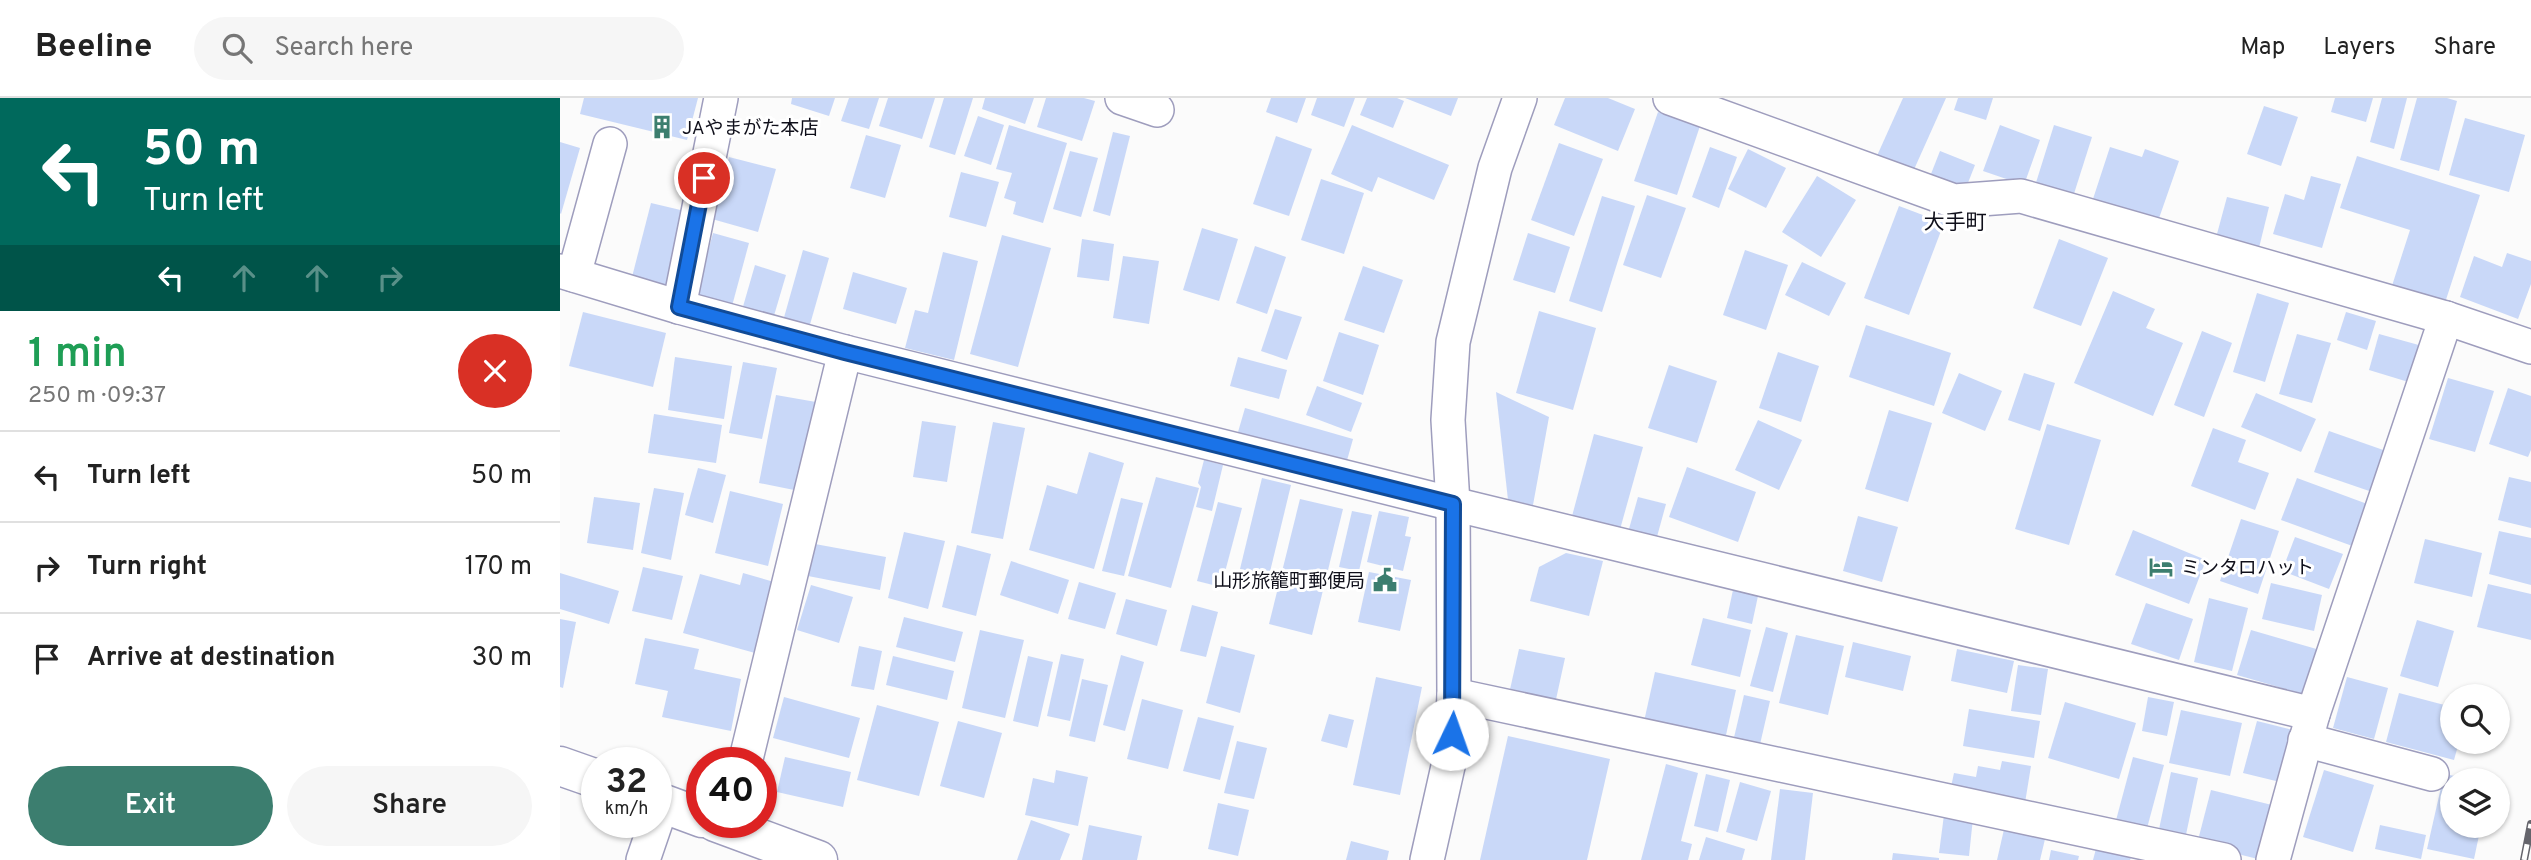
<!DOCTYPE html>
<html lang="en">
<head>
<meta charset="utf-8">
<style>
	body { margin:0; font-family:Overpass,"Noto Sans JP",sans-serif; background:#f6f6f6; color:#222; height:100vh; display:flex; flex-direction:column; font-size:26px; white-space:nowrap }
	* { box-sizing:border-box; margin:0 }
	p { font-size:23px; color:#767676 }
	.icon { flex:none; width:38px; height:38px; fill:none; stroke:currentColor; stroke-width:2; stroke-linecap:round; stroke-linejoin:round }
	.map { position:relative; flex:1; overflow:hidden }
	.details { display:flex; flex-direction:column; background:#fff; width:560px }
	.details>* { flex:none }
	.hud { background:#00695c; color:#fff; overflow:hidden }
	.tools { position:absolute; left:1880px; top:586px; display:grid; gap:14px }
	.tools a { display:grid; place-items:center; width:70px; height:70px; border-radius:50%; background:#fff; box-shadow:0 2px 5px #0004; font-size:35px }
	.speed { position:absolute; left:21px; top:649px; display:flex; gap:14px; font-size:35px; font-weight:700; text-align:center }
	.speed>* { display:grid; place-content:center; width:91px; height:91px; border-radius:50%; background:#fff; box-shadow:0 2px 5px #0004; line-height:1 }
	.speed small { font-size:18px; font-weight:400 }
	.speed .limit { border:10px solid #d22; background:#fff; color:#111 }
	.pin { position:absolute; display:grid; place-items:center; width:60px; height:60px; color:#fff; margin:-30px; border:4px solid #fff; border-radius:50%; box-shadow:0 2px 7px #0007 }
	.me { position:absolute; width:77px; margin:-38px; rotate:3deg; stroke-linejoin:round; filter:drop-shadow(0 0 5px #0008) }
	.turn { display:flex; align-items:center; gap:24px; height:147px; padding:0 28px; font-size:32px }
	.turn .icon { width:91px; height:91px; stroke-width:2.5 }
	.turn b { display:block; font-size:49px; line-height:60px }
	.lanes { display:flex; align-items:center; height:66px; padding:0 28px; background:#0003; justify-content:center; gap:35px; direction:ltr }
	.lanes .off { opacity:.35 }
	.round { display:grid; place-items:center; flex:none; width:74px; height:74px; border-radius:37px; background:#f6f6f6 }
	.overview { display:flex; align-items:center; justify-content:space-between; height:119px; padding:0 28px }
	h1 { font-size:42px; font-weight:600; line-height:52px; color:#1e9e55 }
	.primary-button { display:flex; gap:14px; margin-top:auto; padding:14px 28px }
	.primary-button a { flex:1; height:80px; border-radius:42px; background:#3c7e6f; color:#fff; font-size:28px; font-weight:600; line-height:80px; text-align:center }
	.primary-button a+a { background:#f6f6f6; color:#222 }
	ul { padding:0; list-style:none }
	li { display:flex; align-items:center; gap:21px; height:91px; padding:0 28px; border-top:2px solid #e0e0e0 }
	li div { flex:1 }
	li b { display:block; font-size:26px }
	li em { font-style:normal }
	header { display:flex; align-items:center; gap:42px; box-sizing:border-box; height:98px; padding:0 35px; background:#fff; border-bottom:2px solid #e0e0e0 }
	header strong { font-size:33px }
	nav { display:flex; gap:38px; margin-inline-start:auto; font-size:24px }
	.search { width:490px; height:63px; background:#f6f6f6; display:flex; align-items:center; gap:18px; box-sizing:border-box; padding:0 24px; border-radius:38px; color:#767676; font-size:26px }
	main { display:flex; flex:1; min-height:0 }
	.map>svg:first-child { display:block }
</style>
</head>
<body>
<header>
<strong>Beeline</strong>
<div class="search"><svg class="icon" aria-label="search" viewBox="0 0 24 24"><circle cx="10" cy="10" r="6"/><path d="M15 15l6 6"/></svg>Search here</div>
<nav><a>Map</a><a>Layers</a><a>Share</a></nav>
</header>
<main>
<section class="details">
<div class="hud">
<div class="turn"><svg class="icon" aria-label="left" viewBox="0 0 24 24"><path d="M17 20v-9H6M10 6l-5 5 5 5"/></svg><div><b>50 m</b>Turn left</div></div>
<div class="lanes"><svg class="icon" aria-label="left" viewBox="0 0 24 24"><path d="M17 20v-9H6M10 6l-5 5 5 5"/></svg><svg class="icon off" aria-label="ahead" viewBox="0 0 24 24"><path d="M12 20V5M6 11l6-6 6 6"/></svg><svg class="icon off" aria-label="ahead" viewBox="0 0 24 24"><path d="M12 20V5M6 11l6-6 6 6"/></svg><svg class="icon off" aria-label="right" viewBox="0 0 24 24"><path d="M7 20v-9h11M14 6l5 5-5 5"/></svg></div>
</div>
<div class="overview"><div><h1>1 min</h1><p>250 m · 09:37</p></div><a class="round" style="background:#d93025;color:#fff"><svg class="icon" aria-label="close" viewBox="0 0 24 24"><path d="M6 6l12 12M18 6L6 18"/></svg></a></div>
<ul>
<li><svg class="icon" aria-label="left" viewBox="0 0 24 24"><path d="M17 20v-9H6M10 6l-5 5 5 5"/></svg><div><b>Turn left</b></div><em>50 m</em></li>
<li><svg class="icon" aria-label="right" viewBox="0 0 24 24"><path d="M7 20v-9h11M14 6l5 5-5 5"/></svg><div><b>Turn right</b></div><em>170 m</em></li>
<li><svg class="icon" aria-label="arrive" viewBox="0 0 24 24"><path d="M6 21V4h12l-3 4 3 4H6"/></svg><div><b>Arrive at destination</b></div><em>30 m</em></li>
</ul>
<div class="primary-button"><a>Exit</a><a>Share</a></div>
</section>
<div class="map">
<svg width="1971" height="762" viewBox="0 0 1971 762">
	<rect width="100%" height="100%" fill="#fbfbfb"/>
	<g fill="#c9d8f8">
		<path d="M24 0H138L127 42 20 16Z"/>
		<path d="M232 0H275L269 18 231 6Z"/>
		<path d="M289 0H319L309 31 281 23Z"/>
		<path d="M328 0H375L362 41 319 28Z"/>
		<path d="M384 0H413L395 57 369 49Z"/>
		<path d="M425 0H474L465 26 422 11Z"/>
		<path d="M486 0H524L535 3 522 43 477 29Z"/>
		<path d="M711 0H746L737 25 706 14Z"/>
		<path d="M757 0H795L784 29 751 17Z"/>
		<path d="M807 0H837L844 3 833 30 800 17Z"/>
		<path d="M845 0H898L891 18Z"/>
		<path d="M1005 0H1048L1075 11 1058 53 994 27Z"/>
		<path d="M1343 0H1386L1352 76 1316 60Z"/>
		<path d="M1398 0H1433L1426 22 1394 12Z"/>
		<path d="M1775 0H1813L1806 24 1771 14Z"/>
		<path d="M1822 0H1847L1834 51 1810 44Z"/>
		<path d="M1857 0H1887L1897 3 1879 73 1840 62Z"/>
		<path d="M1704 8 1738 19 1721 68 1687 56Z"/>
		<path d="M1098 14 1140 28 1117 97 1074 83Z"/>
		<path d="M418 18 444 27 431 67 404 58Z"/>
		<path d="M1905 20 1965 37 1949 94 1889 77Z"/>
		<path d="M449 27 507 45 483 125 453 116 456 104 444 100 452 75 436 71Z"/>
		<path d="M792 27 889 67 874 102 818 79 812 94 771 76Z"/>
		<path d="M1440 27 1480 42 1464 87 1423 73Z"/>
		<path d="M1494 27 1532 39 1512 102 1474 91Z"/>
		<path d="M553 34 570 38 550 118 533 113Z"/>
		<path d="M306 37 341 47 325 100 290 90Z"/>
		<path d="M716 38 752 51 729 118 693 106Z"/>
		<path d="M0 44 20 50 1 116 0 115Z"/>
		<path d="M999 45 1043 61 1014 138 971 122Z"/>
		<path d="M1150 49 1177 59 1159 110 1132 99Z"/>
		<path d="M1550 49 1582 59 1585 51 1619 63 1597 126 1532 104Z"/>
		<path d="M1188 51 1226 70 1206 110 1168 91Z"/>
		<path d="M510 53 538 60 521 119 493 111Z"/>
		<path d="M1380 53 1415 67 1404 95 1369 81Z"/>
		<path d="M1797 58 1920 97 1882 214 1829 197 1850 132 1780 110Z"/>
		<path d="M169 59 216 71 198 134 152 121Z"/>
		<path d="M401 74 439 84 426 129 389 119Z"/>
		<path d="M1257 78 1296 102 1261 159 1222 134Z"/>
		<path d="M1751 78 1781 86 1762 150 1713 136 1725 96 1744 102Z"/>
		<path d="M761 81 804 95 784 156 741 142Z"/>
		<path d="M1087 97 1126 110 1101 180 1063 167Z"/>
		<path d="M1042 98 1075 108 1042 214 1009 203Z"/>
		<path d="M1667 99 1709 109 1697 158 1654 147Z"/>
		<path d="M91 105 129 114 111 189 72 179Z"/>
		<path d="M1339 108 1384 125 1349 217 1304 200Z"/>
		<path d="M642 130 678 141 659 203 623 192Z"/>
		<path d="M153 135 189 145 172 208 136 199Z"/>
		<path d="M968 135 1010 149 995 195 953 182Z"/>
		<path d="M442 137 491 150 458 269 410 256Z"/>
		<path d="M522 141 554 146 549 183 517 179Z"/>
		<path d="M1499 141 1548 160 1521 228 1473 210Z"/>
		<path d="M695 148 726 159 707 216 676 205Z"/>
		<path d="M243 152 269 160 249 230 223 223Z"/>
		<path d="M1185 152 1228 167 1206 232 1163 217Z"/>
		<path d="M383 154 418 163 394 262 345 250 355 212 368 215Z"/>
		<path d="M1947 155 1971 163V186L1958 221 1900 199 1914 158 1942 169Z"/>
		<path d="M563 158 599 163 589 226 553 220Z"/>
		<path d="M1242 164 1286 185 1269 218 1225 197Z"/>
		<path d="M195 167 226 177 213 221 182 212Z"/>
		<path d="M803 168 843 182 824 235 784 222Z"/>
		<path d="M293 174 347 190 336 226 283 211Z"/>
		<path d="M1553 193 1595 211 1586 230 1623 245 1593 318 1514 285Z"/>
		<path d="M1697 195 1729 205 1705 284 1673 274Z"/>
		<path d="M715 211 742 219 727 262 701 253Z"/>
		<path d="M979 213 1036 230 1013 312 956 295Z"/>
		<path d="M23 214 106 235 93 289 9 268Z"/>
		<path d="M1786 214 1816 223 1807 252 1777 242Z"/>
		<path d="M1306 227 1391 255 1374 308 1289 279Z"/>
		<path d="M1642 233 1672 245 1644 319 1614 307Z"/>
		<path d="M779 234 819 247 803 297 763 283Z"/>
		<path d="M1737 236 1771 245 1752 305 1719 296Z"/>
		<path d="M1819 236 1866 249 1855 286 1809 272Z"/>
		<path d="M1218 254 1259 268 1241 324 1199 310Z"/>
		<path d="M115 259 172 268 164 321 108 312Z"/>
		<path d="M678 259 727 272 719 301 670 288Z"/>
		<path d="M183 264 217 270 202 341 169 335Z"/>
		<path d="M1109 267 1157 283 1137 345 1088 330Z"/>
		<path d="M1399 275 1442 293 1425 333 1382 315Z"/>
		<path d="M1464 275 1495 285 1480 333 1448 322Z"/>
		<path d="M1888 280 1934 293 1915 354 1869 341Z"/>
		<path d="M757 288 802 305 791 334 746 317Z"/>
		<path d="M1948 290 1971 298V352L1968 359 1929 346Z"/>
		<path d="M936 294 989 319 973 407 948 402Z"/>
		<path d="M1696 295 1756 321 1741 354 1681 329Z"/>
		<path d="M216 297 256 304 239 393 199 385Z"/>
		<path d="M685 310 793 341 784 373 676 341Z"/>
		<path d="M1329 312 1372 325 1348 404 1305 391Z"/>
		<path d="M94 316 162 327 156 365 88 355Z"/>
		<path d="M1198 322 1242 342 1219 392 1175 372Z"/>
		<path d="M362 323 396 328 387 384 353 379Z"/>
		<path d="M433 324 465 330 443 441 411 435Z"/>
		<path d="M1487 326 1541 342 1509 447 1455 431Z"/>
		<path d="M1653 330 1686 342 1678 364 1709 375 1695 412 1631 388Z"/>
		<path d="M1769 333 1829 354 1815 395 1754 374Z"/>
		<path d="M1034 336 1083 349 1059 435 1011 422Z"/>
		<path d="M529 354 564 365 534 471 469 452 487 387 517 396Z"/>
		<path d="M644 362 663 367 652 413 636 409 641 389 638 385Z"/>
		<path d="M1127 369 1196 394 1178 444 1109 419Z"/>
		<path d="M138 370 166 377 153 425 125 417Z"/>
		<path d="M596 379 639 390 611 490 568 478Z"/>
		<path d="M1949 379 1971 384V430L1938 422Z"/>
		<path d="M702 380 731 387 709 478 680 471Z"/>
		<path d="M1737 380 1810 407 1795 449 1721 422Z"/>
		<path d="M94 390 124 395 111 462 81 455Z"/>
		<path d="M170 393 223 406 208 468 155 455Z"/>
		<path d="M34 399 80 405 73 452 27 445Z"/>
		<path d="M1078 399 1106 406 1095 446 1067 438Z"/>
		<path d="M561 400 583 405 564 478 542 473Z"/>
		<path d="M740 401 783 411 752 537 709 526Z"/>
		<path d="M658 404 682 410 661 489 637 483Z"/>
		<path d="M792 413 812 417 799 473 779 469Z"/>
		<path d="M819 413 849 419 845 438 851 439 843 473 807 464Z"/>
		<path d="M1298 418 1338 429 1322 484 1283 473Z"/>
		<path d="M1681 421 1719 433 1698 496 1660 483Z"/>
		<path d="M1573 432 1646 462 1629 506 1555 477Z"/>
		<path d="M1939 433 1971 440V487L1929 476Z"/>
		<path d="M344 434 385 443 368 511 328 500Z"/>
		<path d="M1735 439 1783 456 1769 491 1722 473Z"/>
		<path d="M1865 441 1922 455 1912 499 1854 485Z"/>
		<path d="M255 446 326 459 320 492 248 478Z"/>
		<path d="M397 447 431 456 416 518 382 509Z"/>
		<path d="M1006 455 1043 463 1029 518 970 503 979 469Z"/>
		<path d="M451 463 509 482 498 516 440 497Z"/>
		<path d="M83 469 123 478 112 522 72 513Z"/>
		<path d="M809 474 851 482 840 533 798 524Z"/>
		<path d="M0 475 59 493 49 526 0 511Z"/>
		<path d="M183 475 214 484 195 555 123 535 140 476 180 487Z"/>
		<path d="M519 484 556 495 545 531 508 521Z"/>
		<path d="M1711 485 1762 497 1754 533 1702 521Z"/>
		<path d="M1928 486 1971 496V542L1917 529Z"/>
		<path d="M251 487 293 499 279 545 237 532Z"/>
		<path d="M1173 492 1198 498 1192 526 1167 520Z"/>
		<path d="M1649 500 1688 510 1672 573 1634 564Z"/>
		<path d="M566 501 607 512 597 548 556 536Z"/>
		<path d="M1586 505 1633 521 1619 562 1571 546Z"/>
		<path d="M632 507 658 514 646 559 620 553Z"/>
		<path d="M344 519 403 534 395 564 336 549Z"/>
		<path d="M1143 520 1191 532 1180 579 1131 567Z"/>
		<path d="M0 521 16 524 3 590 0 589Z"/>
		<path d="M1857 522 1894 533 1878 589 1840 578Z"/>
		<path d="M1206 529 1228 535 1213 594 1190 588Z"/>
		<path d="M420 532 464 542 445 620 402 610Z"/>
		<path d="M1691 532 1760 552 1746 597 1677 577Z"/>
		<path d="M1236 537 1284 548 1268 617 1219 605Z"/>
		<path d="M85 540 139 551 134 571 181 581 171 633 102 619 108 593 75 586Z"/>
		<path d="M1293 544 1351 558 1343 593 1285 579Z"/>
		<path d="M299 548 322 553 314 592 291 588Z"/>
		<path d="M661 548 695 557 680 615 646 605Z"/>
		<path d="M959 551 1005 560 995 606 949 596Z"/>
		<path d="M1397 551 1454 563 1447 595 1391 583Z"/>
		<path d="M501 556 524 561 510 623 487 618Z"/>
		<path d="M561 557 584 564 565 633 543 627Z"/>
		<path d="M333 558 394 573 387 602 326 587Z"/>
		<path d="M468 558 493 564 478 629 453 623Z"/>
		<path d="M1458 567 1488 571 1481 617 1451 613Z"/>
		<path d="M1095 574 1176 592 1164 646 1083 628Z"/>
		<path d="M816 579 862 589 840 697 793 687Z"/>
		<path d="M1787 579 1828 590 1814 641 1773 630Z"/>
		<path d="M522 581 548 587 535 644 509 638Z"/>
		<path d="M1839 595 1892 609V644H1899L1894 662 1826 644Z"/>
		<path d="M1184 597 1210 603 1198 655 1172 648Z"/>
		<path d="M224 599 300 620 289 660 213 640Z"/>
		<path d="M1588 599 1614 604 1607 638 1582 633Z"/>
		<path d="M582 601 623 612 608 671 567 661Z"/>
		<path d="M1505 604 1576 625 1559 681 1488 660Z"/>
		<path d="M317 607 379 624 359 698 297 682Z"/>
		<path d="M1409 611 1480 623 1474 660 1403 648Z"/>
		<path d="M1621 612 1682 625 1670 678 1609 665Z"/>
		<path d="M769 616 794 622 787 650 761 643Z"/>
		<path d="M638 619 674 628 660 682 623 673Z"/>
		<path d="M398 623 442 635 424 700 380 688Z"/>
		<path d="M1697 623 1733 632 1720 684 1683 675Z"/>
		<path d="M948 638 1050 661 1027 762H920Z"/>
		<path d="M677 643 707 650 694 701 664 695Z"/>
		<path d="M225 659 291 674 283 709 217 694Z"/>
		<path d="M1573 659 1604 667 1586 734 1555 726Z"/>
		<path d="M1442 663 1471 668 1464 711 1389 698 1394 675 1416 679 1418 668 1440 672Z"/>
		<path d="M1106 666 1138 675 1121 743 1132 746 1128 762H1081Z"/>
		<path d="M496 672 528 679 518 728 465 717 473 680 494 685Z"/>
		<path d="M1764 672 1814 687 1793 754 1743 739Z"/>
		<path d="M1611 674 1638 680 1624 746 1597 741Z"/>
		<path d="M1146 676 1170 682 1158 734 1134 728Z"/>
		<path d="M1884 676 1911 681 1892 682V728H1921L1914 761 1867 751Z"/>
		<path d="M1180 684 1211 693 1197 743 1166 734Z"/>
		<path d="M1220 691 1253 695 1245 762H1211Z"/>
		<path d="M1651 692 1712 707 1698 761 1637 746Z"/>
		<path d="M658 705 689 712 678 758 648 751Z"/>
		<path d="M1384 717 1413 720 1409 758 1379 755Z"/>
		<path d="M471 722 510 736 500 762H457Z"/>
		<path d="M529 727 582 738 577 762H522Z"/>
		<path d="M1445 727 1486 737 1480 762H1437Z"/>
		<path d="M1820 727 1866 737 1861 761 1815 751Z"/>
		<path d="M1146 739 1185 751 1182 762H1139Z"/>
		<path d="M791 743 829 753 827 762H786Z"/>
		<path d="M1537 747 1572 757 1570 762H1533Z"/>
		<path d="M1491 752 1519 758 1518 762H1489Z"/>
		<path d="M1333 755 1379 760V762H1332Z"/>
	</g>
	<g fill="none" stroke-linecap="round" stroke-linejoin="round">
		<g stroke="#9e9dbd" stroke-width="36">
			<g id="minor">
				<path d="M562 0 597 12"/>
				<path d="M1110 0 1394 103 1461 98 1886 220 1971 249"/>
				<path d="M0 173 119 209 285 254 893 406 1753 616"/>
				<path d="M14 177 50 46"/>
				<path d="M119 209 161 0"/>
				<path d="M894 597 1664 762"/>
				<path d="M1745 642 1872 676"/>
				<path d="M185 665 285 254"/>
				<path d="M83 762 96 724"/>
				<path d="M867 762 891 655 894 597 893 406 888 322 893 244 935 70 960 0"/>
				<path d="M1713 762 1753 616 1886 220"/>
			</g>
		</g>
		<g stroke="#9e9dbd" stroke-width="41">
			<g id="highway">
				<path d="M0 668 37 681"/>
				<path d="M96 703 142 720"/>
				<path d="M155 724 258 762"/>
			</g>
		</g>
		<use href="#minor" stroke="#fff" stroke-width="33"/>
		<use href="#highway" stroke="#fff" stroke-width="38"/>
		<g stroke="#64646b" stroke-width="8">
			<path id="rail" d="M1964 762 1971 726"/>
		</g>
		<use href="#rail" stroke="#fff" stroke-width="5" stroke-dasharray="16" stroke-linecap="butt"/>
	</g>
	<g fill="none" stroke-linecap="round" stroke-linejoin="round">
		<g stroke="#114b97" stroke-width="18">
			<path id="route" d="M144 80 119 209 285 254 893 406 892 636"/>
		</g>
		<use href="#route" stroke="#1a73e8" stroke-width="12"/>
	</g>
	<defs>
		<g id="building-bare" transform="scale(1.89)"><path d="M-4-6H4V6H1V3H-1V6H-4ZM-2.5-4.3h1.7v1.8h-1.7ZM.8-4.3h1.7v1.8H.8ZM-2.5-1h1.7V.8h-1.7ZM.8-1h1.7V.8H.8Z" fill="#3c7e6f" stroke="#fff" stroke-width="2.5" paint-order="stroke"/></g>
		<g id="hotel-bare" transform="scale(1.89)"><path d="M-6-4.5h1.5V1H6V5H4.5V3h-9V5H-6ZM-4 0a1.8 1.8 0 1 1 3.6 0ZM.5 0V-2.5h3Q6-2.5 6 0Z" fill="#3c7e6f" stroke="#fff" stroke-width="2.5" paint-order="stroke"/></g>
		<g id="civic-bare" transform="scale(1.89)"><path d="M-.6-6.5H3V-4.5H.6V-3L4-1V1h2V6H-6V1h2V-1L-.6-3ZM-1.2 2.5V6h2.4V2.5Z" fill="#3c7e6f" stroke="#fff" stroke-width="2.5" paint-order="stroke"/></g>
	</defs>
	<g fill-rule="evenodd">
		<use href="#building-bare" x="102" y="29"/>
		<use href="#hotel-bare" x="1601" y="469"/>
		<use href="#civic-bare" x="825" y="482"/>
	</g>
	<g text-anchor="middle" stroke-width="6" stroke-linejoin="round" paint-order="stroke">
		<g font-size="19" fill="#0f0f1a" stroke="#fff" text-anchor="start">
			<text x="122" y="36">JAやまがた本店</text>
			<text x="1621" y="476">ミンタロハット</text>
			<text x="805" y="489" text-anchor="end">山形旅籠町郵便局</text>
		</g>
		<g font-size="21" fill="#0f0f1a" stroke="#fff">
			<text x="1395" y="131">大手町</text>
		</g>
	</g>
</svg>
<div class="tools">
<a><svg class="icon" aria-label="search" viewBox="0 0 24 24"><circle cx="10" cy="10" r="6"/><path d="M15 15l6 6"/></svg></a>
<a><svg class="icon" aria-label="layers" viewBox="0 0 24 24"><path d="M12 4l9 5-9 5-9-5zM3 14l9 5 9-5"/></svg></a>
</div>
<div class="speed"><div>32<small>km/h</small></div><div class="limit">40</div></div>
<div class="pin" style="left:144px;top:80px;background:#d93025"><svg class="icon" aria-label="arrive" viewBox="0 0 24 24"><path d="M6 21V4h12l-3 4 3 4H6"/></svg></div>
<svg class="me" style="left:892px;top:636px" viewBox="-20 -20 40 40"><circle r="19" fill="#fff"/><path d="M0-13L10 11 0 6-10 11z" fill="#1a73e8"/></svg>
</div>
</main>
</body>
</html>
